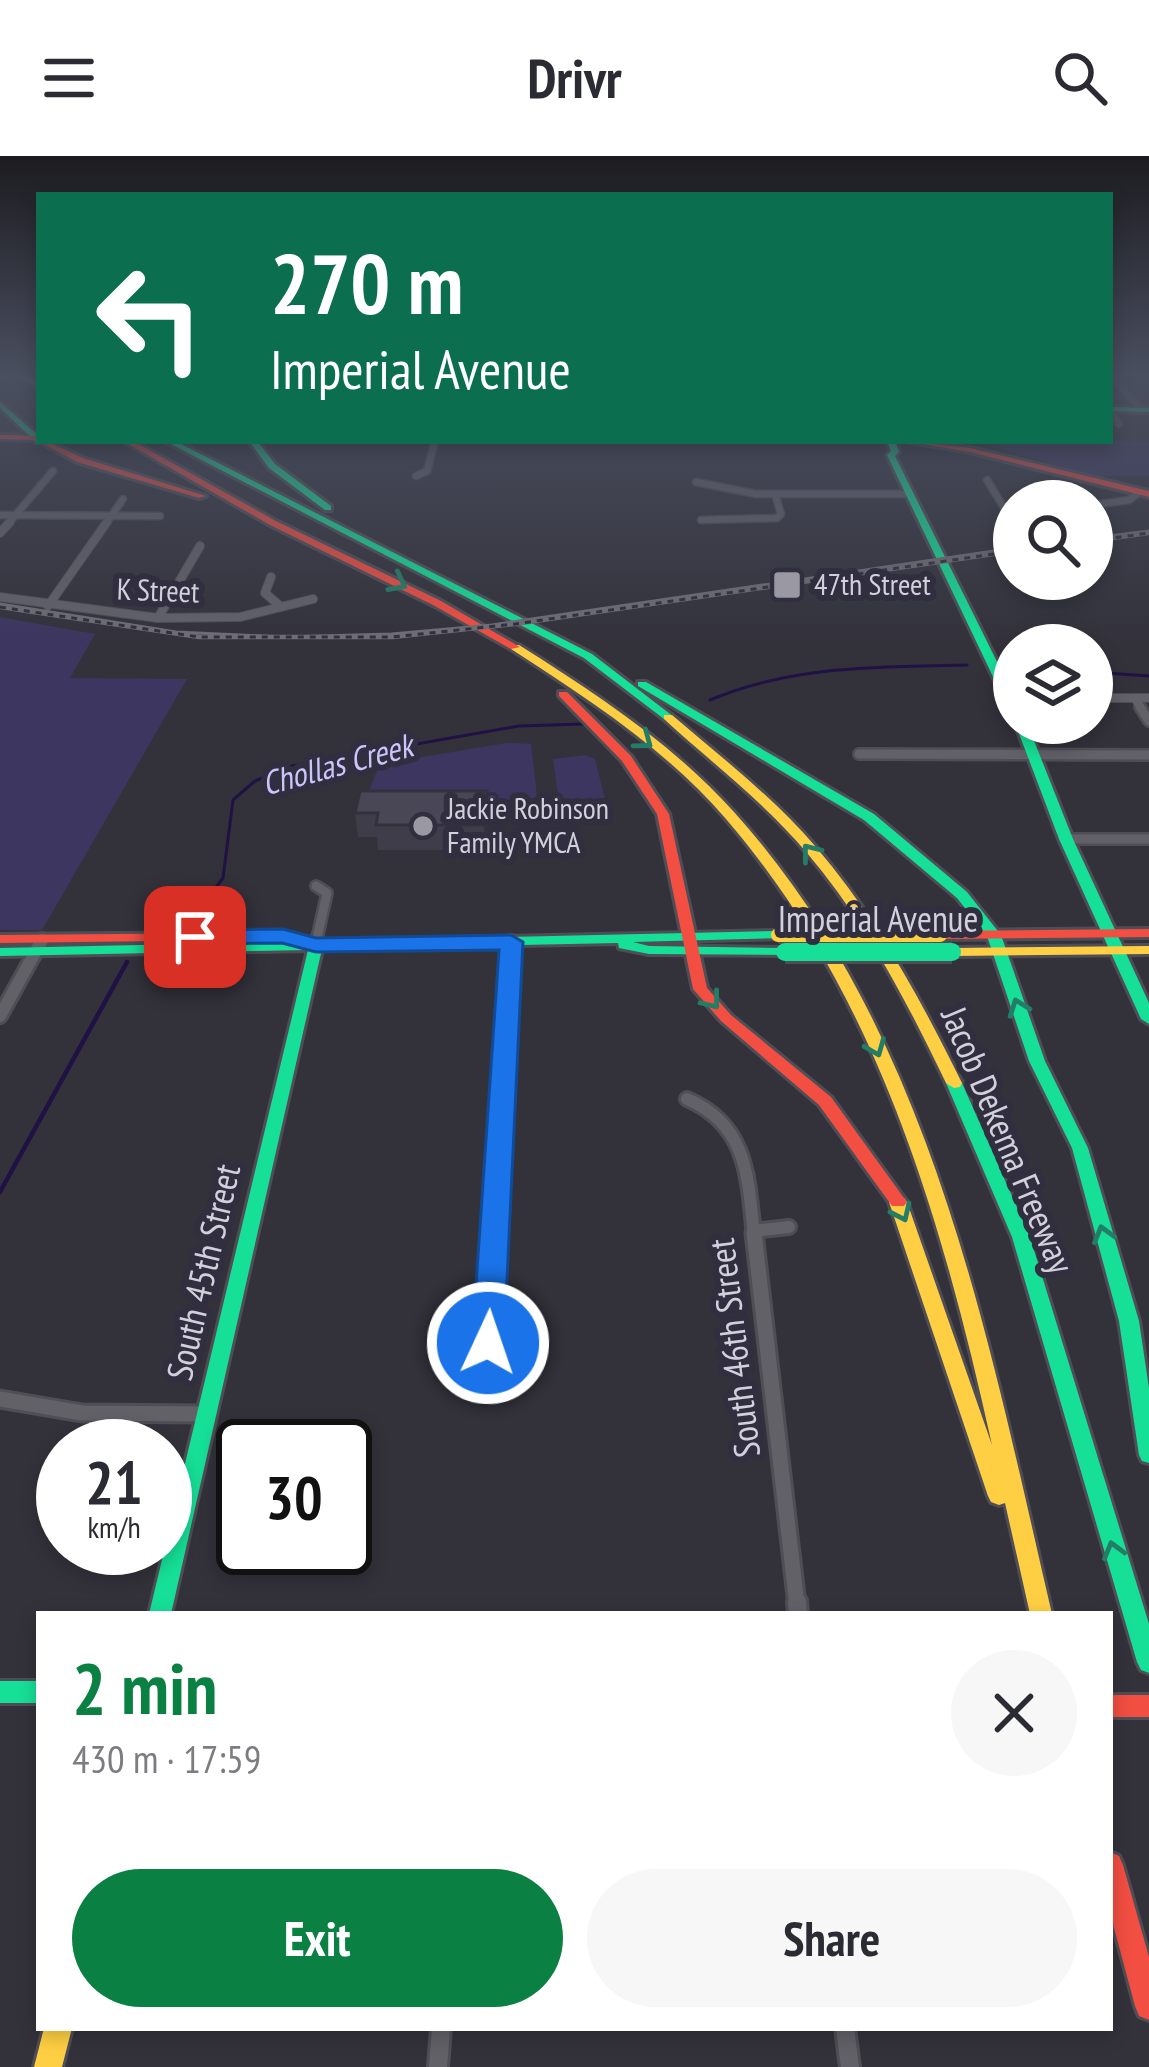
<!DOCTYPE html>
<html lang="en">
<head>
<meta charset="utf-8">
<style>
	body { margin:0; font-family:"PT Sans Narrow",sans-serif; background:#f7f7f7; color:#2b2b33; height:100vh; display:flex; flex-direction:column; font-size:45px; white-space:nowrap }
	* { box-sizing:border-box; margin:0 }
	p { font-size:39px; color:#7c7c81 }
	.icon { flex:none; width:66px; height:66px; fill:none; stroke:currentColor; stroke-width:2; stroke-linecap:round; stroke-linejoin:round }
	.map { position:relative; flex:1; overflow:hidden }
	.details { position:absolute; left:36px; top:1455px; width:1077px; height:420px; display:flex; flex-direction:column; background:#fff; border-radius:0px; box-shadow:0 6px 18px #0003 }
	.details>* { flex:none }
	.banner { position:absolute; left:36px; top:36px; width:1077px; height:252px; border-radius:0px; box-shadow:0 6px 18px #0003; background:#0b6e4f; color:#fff; overflow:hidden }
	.fabs { position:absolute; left:993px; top:324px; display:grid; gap:24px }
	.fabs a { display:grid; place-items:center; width:120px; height:120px; border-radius:50%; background:#fff; box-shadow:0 6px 18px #0003; font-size:60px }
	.speed { position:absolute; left:36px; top:1263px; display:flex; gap:24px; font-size:60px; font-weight:700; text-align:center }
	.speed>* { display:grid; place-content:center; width:156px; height:156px; border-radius:50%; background:#fff; box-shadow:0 6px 18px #0003; line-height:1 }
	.speed small { font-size:30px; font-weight:400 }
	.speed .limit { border:6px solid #111; border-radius:18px; background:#fff; color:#111 }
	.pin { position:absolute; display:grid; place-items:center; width:102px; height:102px; color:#fff; margin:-51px; border-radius:24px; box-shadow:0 6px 18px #0006 }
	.me { position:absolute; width:132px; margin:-66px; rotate:3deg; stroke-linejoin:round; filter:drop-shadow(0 0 9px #0008) }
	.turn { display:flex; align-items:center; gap:42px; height:252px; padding:0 36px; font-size:54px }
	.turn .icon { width:156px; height:156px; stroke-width:2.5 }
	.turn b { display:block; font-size:84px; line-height:102px }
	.round { display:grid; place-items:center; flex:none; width:126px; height:126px; border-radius:63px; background:#f7f7f7 }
	.summary { display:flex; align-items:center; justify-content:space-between; height:204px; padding:0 36px }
	h1 { font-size:72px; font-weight:700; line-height:90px; color:#0b8043 }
	.button { display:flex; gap:24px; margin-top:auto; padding:24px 36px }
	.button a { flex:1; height:138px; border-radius:72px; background:#0b8043; color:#fff; font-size:48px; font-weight:700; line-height:138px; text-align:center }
	.button a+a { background:#f7f7f7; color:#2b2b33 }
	header { display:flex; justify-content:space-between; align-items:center; height:156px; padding:0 36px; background:#fff; font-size:54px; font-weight:700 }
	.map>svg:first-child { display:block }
</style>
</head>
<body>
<header><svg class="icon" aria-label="menu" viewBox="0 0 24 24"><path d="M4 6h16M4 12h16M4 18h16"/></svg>Drivr<svg class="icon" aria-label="search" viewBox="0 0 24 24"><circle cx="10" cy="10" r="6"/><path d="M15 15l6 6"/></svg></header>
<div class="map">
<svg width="1149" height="1911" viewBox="0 0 1149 1911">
	<rect width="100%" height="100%" fill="#33323b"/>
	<g fill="#3d3660">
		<path d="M974 285H1149V320H1094Z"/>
		<path d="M0 461 95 478 70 522 187 523 42 774H0Z"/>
		<path d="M506 587 531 588 537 640 530 644H418L369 635 377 615 410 603Z"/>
		<path d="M585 599 595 603 605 643 602 648 564 650 559 646 553 603Z"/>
	</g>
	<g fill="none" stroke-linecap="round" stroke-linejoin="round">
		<g stroke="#201245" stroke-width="3">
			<path d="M1092 516 1149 520"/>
			<path d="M710 544C793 509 879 511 967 509"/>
			<path d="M187 769 223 722 233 644 255 625 292 610 519 570 583 568"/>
		</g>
		<path stroke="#201245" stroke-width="4.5" d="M0 1036 127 806"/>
		<g stroke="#4f4e56" stroke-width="9">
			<g id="street-far5">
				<path d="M1111 220 1141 253"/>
				<path d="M1110 255 1119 268"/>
				<path d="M416 320 427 315 435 285"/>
				<path d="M987 324 1014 368"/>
				<path d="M696 326 756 338H907"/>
				<path d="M1092 349 1129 344 1140 336"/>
				<path d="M0 359 160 360"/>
				<path d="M701 364 777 362 781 358 775 338"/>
				<path d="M7 369 53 315"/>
				<path d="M105 369 123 343"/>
			</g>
		</g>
		<g stroke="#4f4e56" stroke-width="10">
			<g id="street-far4">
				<path d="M0 377 10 366"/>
				<path d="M271 421 265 437 280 450"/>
				<path d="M0 441 158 462 240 461 313 443"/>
				<path d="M48 450 107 366"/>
				<path d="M158 462 200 390"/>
				<path d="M1092 542H1149"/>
				<path d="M1135 542 1142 554"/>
			</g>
		</g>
		<g stroke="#4f4e56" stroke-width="14">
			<g id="street-far3">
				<path d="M1140 551 1149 565"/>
				<path d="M859 598 1149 599"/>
				<path d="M1066 683H1149"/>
				<path d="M316 730 327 737 316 787"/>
			</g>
		</g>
		<g stroke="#4f4e56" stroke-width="18">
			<g id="street-far2">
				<path d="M316 789 317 784"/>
				<path d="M0 860 42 784"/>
				<path d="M687 943C748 969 748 1022 754 1080"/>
				<path d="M753 1075 789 1071"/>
				<path d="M494 1080 511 786"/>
			</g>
		</g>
		<g stroke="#4f4e56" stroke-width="21">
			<g id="street-far1">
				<path d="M754 1077 797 1449"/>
				<path d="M488 1187 494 1077"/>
				<path d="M0 1243 82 1257 205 1258"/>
			</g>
		</g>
		<g stroke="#4f4e56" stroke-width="24">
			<g id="street">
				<path d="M797 1446 798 1458"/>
				<path d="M845 1872 850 1911"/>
				<path d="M438 1911 441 1872"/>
			</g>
		</g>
		<g stroke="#4f4e56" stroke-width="6">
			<g id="fast">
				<path d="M0 246 39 280V285L42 286H36L0 252Z"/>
				<path d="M1110 251 1149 252V256L1110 255Z"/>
				<path d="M165 285H175L592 498 674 561 664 563 584 502Z"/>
				<path d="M249 285H257L275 308 331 350V354H325L269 312Z"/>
				<path d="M887 285H895L899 296 895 300 1014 540V555L1008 552 887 299 891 295Z"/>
				<path d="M638 526H646L874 658 967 736 1001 779 1045 905 1088 992 1139 1165 1149 1232V1307L1142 1305 1139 1299 1119 1165 1072 992 1029 905 987 780 957 742 864 664 638 530Z"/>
				<path d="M1015 567H1027L1073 683 1149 847V868L1141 863 1059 683Z"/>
				<path d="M778 775 785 779 783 782 633 786 649 790 785 792 790 793 792 796 790 799 649 798 619 792 618 787 322 793 171 1458H149L308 794 0 800V792Z"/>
				<path d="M954 922 962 927 1030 1081 1149 1468V1517L1141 1514 1137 1506 1012 1081 946 927Z"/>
				<rect x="0" y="1525" width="39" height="22"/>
			</g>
		</g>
		<g stroke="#4f4e56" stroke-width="6">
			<g id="slow">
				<path d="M0 220H3L4 221 0 223Z"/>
				<path d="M19 220H27L39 228V233Z"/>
				<path d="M511 489H519C595 537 673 588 734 656 932 876 987 1179 1052 1458H1030L1005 1347 999 1349 991 1346 988 1340 889 1046 892 1042H904L907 1046 992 1289C942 1064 879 841 726 663 667 594 587 542 511 493Z"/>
				<path d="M664 559H672C721 601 773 641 816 691 876 761 921 844 962 927L960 931 954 932 946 927C907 846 865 765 807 697 765 647 712 607 664 563Z"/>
				<path d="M1149 790V798L952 800 945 796 952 792Z"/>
				<path d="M44 1872H72L62 1911H34Z"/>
			</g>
		</g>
		<g stroke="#4f4e56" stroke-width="6">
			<g id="jam">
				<path d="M0 279 39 280V285H46L83 302 206 340 199 342 77 306 36 284 0 283Z"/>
				<path d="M123 285H133L276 365 441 445 520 491 511 493 433 449 270 369Z"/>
				<path d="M905 285 970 292 1149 335V341L970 296Z"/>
				<path d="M559 536H567L631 600 669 658 707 832 731 859 831 941 904 1042 907 1046 904 1050H892L819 949 721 865 693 833 657 658 622 605 559 540Z"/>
				<path d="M1149 773V781L940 783 933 779 940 775Z"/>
				<path d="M234 777 241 781 239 784 0 787V779Z"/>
				<rect x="1110" y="1539" width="39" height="22"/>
				<path d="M1110 1696 1119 1700 1123 1709 1149 1801V1864L1139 1860 1135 1850 1110 1757Z"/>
			</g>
		</g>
		<use href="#street-far5" stroke="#626168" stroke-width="6"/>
		<use href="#street-far4" stroke="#626168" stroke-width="8"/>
		<use href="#street-far3" stroke="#626168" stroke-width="9"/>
		<use href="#street-far2" stroke="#626168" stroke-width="12"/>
		<use href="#street-far1" stroke="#626168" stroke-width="15"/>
		<use href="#street" stroke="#626168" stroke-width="18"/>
		<use href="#fast" fill="#16e098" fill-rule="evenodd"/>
		<use href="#slow" fill="#ffcf43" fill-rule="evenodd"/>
		<use href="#jam" fill="#f24e42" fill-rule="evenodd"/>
		<g stroke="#6f6e75" stroke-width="3">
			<path d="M1092 382 1149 375"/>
			<path d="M0 448 176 476 284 481 392 478 492 469 1014 392"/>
		</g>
		<g stroke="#6f6e75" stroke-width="4.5">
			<g id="rail">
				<path d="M1092 385 1149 377"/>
				<path d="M0 451 199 481H392L515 468 1014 395"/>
			</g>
		</g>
		<use href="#rail" stroke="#302e3f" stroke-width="3" stroke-dasharray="6" stroke-linecap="butt"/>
		<g stroke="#4f4e56" stroke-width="24" stroke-linecap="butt">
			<path id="fast-bridge" d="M785 796H952"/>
		</g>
		<g stroke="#4f4e56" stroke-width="18" stroke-linecap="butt">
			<path id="slow-bridge" d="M778 779H940"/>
		</g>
		<use href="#fast-bridge" stroke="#16e098" stroke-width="18"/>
		<use href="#slow-bridge" stroke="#ffcf43" stroke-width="14"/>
	</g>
	<path fill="#3f3d4a" d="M487 635 488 660 485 694H378L377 681H358L355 657Z"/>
	<path fill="#33323c" d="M487 635 488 660 485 694 484 669Z"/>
	<path fill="#494756" stroke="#33323c" stroke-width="3" d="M360 635H487L484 669H376L378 657H355Z"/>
	<defs><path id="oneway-chevron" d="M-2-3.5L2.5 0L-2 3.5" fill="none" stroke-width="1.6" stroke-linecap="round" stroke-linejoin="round" transform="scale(3)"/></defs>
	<g stroke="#247e67">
		<use href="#oneway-chevron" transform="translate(398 427) rotate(27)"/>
		<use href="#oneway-chevron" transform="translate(644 585) rotate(37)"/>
		<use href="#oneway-chevron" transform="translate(810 696) rotate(-128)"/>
		<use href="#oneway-chevron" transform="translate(712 845) rotate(52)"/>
		<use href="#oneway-chevron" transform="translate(1018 851) rotate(-110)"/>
		<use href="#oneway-chevron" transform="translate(876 892) rotate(68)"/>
		<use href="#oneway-chevron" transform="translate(902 1057) rotate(65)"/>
		<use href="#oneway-chevron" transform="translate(1103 1078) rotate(-106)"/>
		<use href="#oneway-chevron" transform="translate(1113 1394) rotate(-106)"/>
	</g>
	<linearGradient id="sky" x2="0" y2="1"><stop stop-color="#1c1c20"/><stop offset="0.45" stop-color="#4a4f60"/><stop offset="1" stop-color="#4a4f60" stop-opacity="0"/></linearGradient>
	<rect width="1149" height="487" fill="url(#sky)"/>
	<path fill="#1a73e8" stroke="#114b97" stroke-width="3" d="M283 773 316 782 511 779 523 786 504 1187 499 1196H476L472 1187 499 794 316 796 282 787 195 788 183 781 195 774Z"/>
	<g fill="#9a99a3" stroke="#302e3f" stroke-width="4.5">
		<rect x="772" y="414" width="30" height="30" rx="6"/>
		<circle cx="423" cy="670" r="12"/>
	</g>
	<g text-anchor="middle" stroke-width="12" stroke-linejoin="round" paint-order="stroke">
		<g font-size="30" fill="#d1d0db" stroke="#302e3f" text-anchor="start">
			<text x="814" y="439">47th Street</text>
			<text x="447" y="663">Jackie Robinson<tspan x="447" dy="34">Family YMCA</tspan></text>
		</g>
		<g font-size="30" fill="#d1d0db" stroke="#302e3f">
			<text transform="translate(158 435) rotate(2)" y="10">K Street</text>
		</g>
		<g font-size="33" font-style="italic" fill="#cbc5fc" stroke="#302e3f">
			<text transform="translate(337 608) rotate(-15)" y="12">Chollas Creek</text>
		</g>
		<g font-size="36" fill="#d1d0db" stroke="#302e3f">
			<text x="878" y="776">Imperial Avenue</text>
			<text transform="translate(1008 984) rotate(67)" y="13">Jacob Dekema Freeway</text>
			<text transform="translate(203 1116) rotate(-77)" y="13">South 45th Street</text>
			<text transform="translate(734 1192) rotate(-97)" y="13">South 46th Street</text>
		</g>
	</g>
</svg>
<div class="fabs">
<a><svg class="icon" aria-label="search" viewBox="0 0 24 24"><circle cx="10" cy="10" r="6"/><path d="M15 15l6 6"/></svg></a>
<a><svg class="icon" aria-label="layers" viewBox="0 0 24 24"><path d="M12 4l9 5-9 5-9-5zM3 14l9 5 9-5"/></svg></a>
</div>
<div class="speed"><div>21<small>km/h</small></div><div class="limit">30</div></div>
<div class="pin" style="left:195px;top:781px;background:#d93025"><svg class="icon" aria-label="arrive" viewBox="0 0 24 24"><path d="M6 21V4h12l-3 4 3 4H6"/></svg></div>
<svg class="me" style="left:488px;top:1187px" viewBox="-20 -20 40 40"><circle r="17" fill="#1a73e8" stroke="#fff" stroke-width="3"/><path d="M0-11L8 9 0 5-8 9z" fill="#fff"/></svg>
<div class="banner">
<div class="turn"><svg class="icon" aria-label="left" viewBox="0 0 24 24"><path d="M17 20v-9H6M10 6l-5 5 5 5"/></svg><div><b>270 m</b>Imperial Avenue</div></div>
</div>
<section class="details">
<div class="summary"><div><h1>2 min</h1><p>430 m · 17:59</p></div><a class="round"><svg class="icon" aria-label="close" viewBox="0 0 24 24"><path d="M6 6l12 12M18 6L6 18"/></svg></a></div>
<div class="button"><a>Exit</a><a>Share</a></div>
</section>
</div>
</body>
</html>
